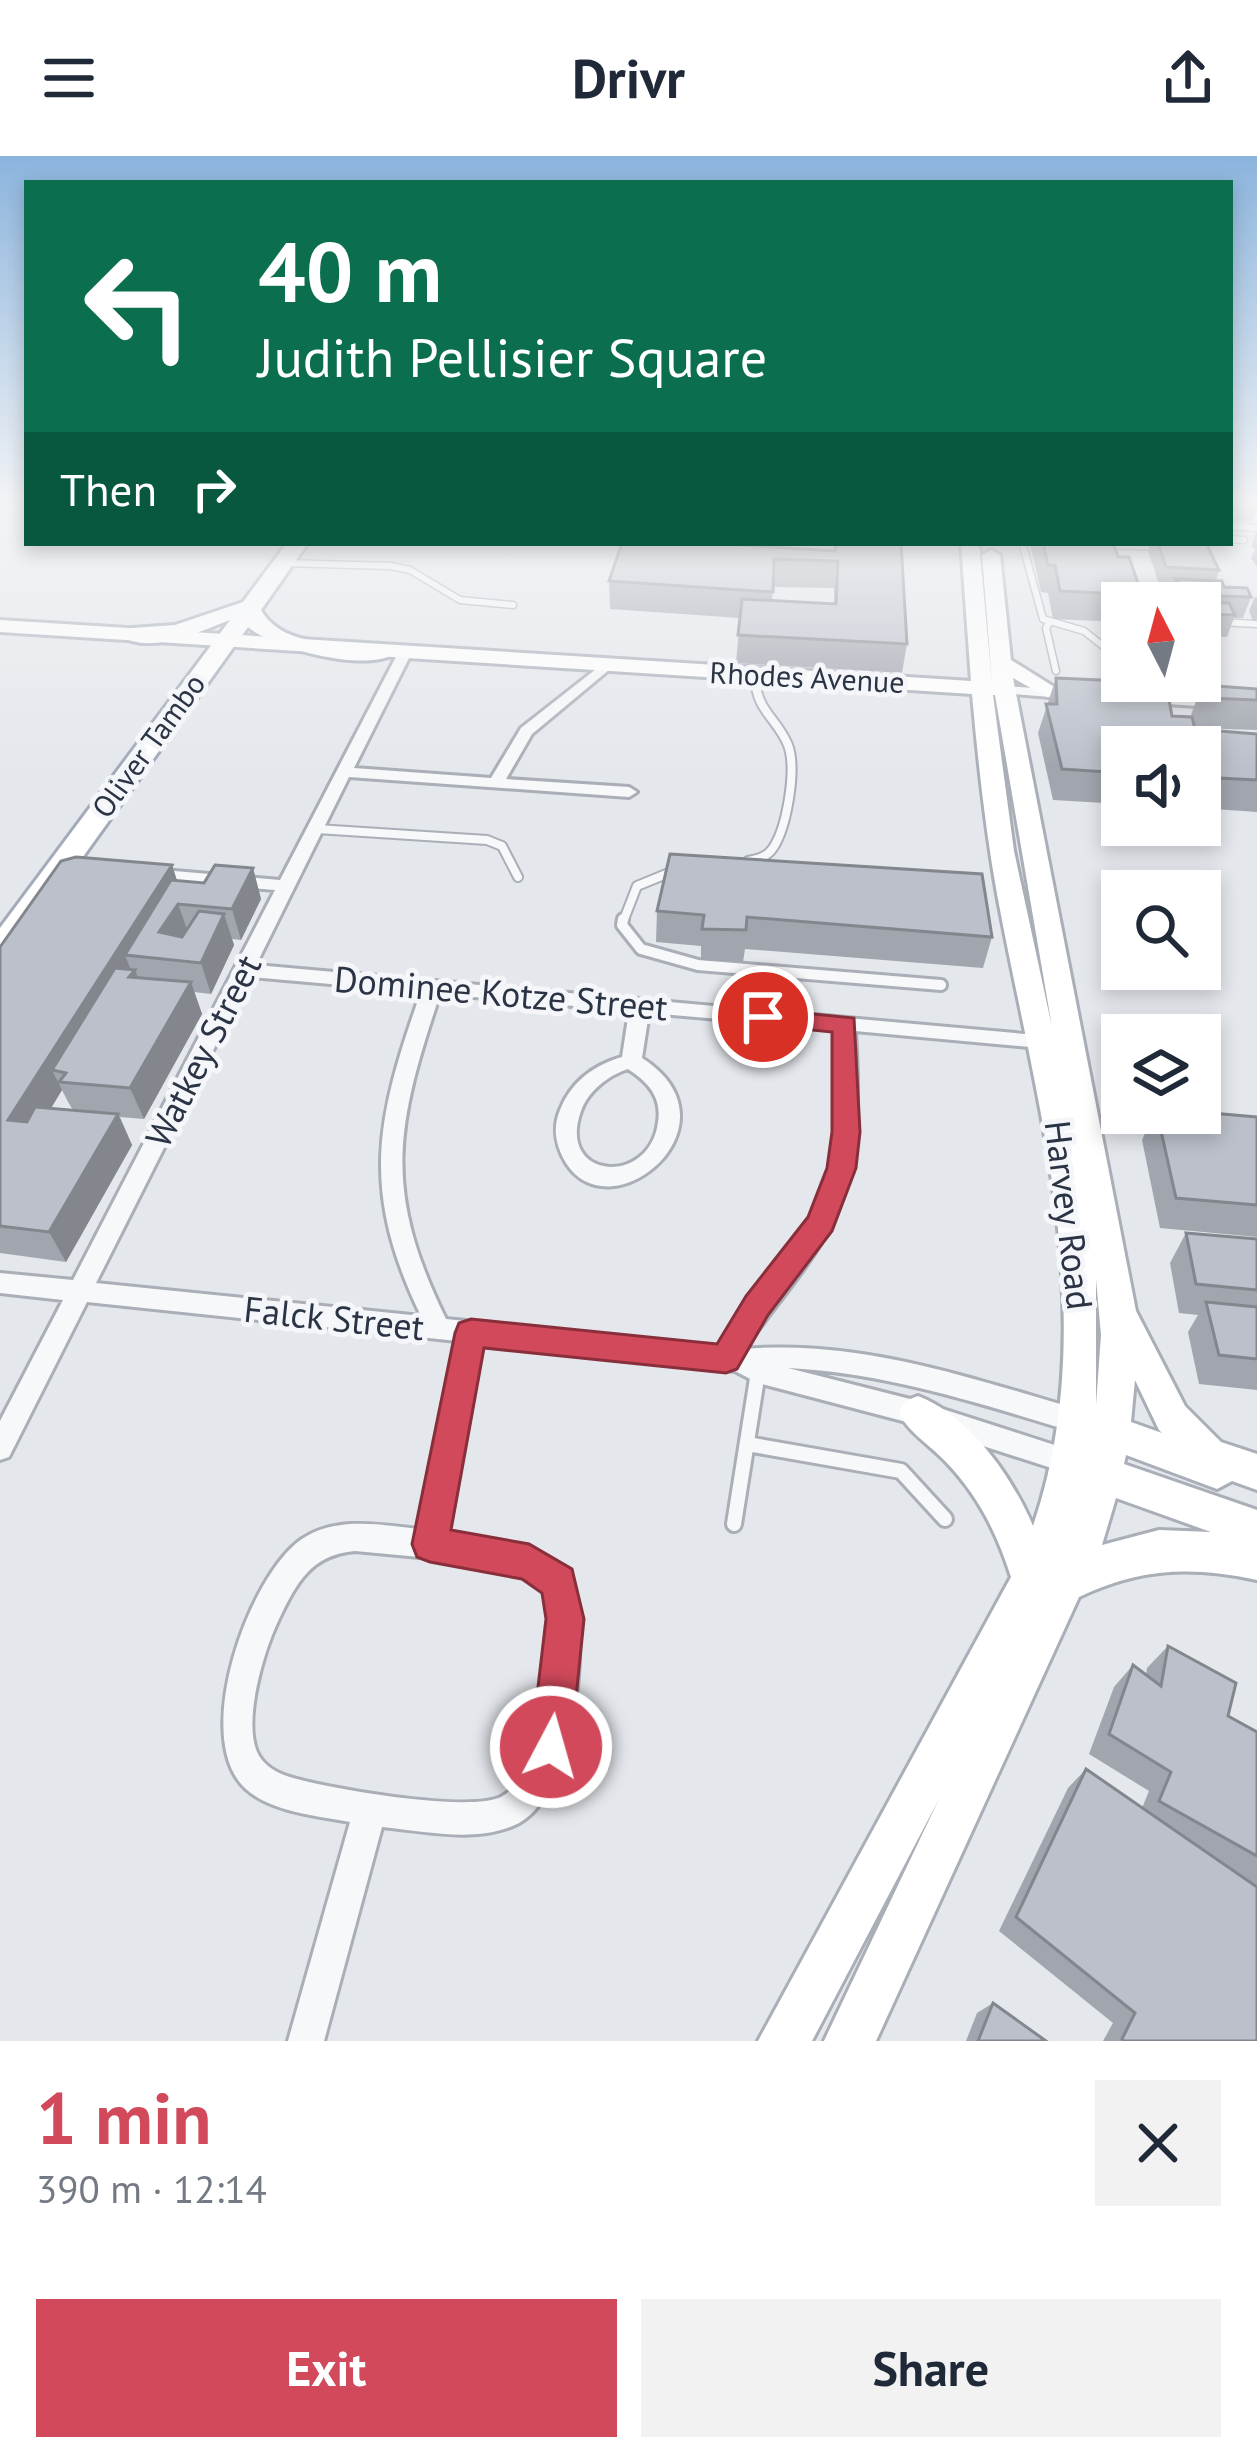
<!DOCTYPE html>
<html lang="en">
<head>
<meta charset="utf-8">
<style>
	body { margin:0; font-family:"PT Sans",sans-serif; background:#f2f2f3; color:#1f2937; height:100vh; display:flex; flex-direction:column; font-size:45px; white-space:nowrap }
	* { box-sizing:border-box; margin:0 }
	p { font-size:39px; color:#747a83 }
	.icon { flex:none; width:66px; height:66px; fill:none; stroke:currentColor; stroke-width:2; stroke-linecap:round; stroke-linejoin:round }
	.map { position:relative; height:1885px; overflow:hidden }
	.side { display:flex; flex-direction:column; background:#fff; flex:1 }
	.side>* { flex:none }
	.top-card { position:absolute; left:24px; top:24px; width:1209px; height:366px; border-radius:0px; box-shadow:0 6px 18px #0003; background:#0b6e4f; color:#fff; overflow:hidden }
	.needle { width:78px; rotate:354deg }
	.tools { position:absolute; left:1101px; top:426px; display:grid; gap:24px }
	.tools a { display:grid; place-items:center; width:120px; height:120px; border-radius:0px; background:#fff; box-shadow:0 6px 18px #0003; font-size:60px }
	.pin { position:absolute; display:grid; place-items:center; width:102px; height:102px; color:#fff; margin:-51px; border:6px solid #fff; border-radius:50%; box-shadow:0 3px 12px #0007 }
	.me { position:absolute; width:132px; margin:-66px; rotate:6deg; stroke-linejoin:round; filter:drop-shadow(0 0 9px #0008) }
	.turn { display:flex; align-items:center; gap:42px; height:252px; padding:0 36px; font-size:54px }
	.turn .icon { width:156px; height:156px; stroke-width:2.5 }
	.turn b { display:block; font-size:84px; line-height:102px }
	.then { display:flex; align-items:center; height:114px; padding:0 36px; background:#0003; gap:24px; font-size:45px }
	.round { display:grid; place-items:center; flex:none; width:126px; height:126px; border-radius:0px; background:#f2f2f3 }
	.headline { display:flex; align-items:center; justify-content:space-between; height:204px; padding:0 36px }
	h1 { font-size:72px; font-weight:800; line-height:90px; color:#d1495b }
	.action { display:flex; gap:24px; margin-top:auto; padding:24px 36px }
	.action a { flex:1; height:138px; border-radius:0px; background:#d1495b; color:#fff; font-size:48px; font-weight:800; line-height:138px; text-align:center }
	.action a+a { background:#f2f2f3; color:#1f2937 }
	header { display:flex; justify-content:space-between; align-items:center; height:156px; padding:0 36px; background:#fff; font-size:54px; font-weight:800 }
	.map>svg:first-child { display:block }
</style>
</head>
<body>
<header><svg class="icon" aria-label="menu" viewBox="0 0 24 24"><path d="M4 6h16M4 12h16M4 18h16"/></svg>Drivr<svg class="icon" aria-label="share" viewBox="0 0 24 24"><path d="M12 15V3M7 8l5-5 5 5M5 13v7h14v-7"/></svg></header>
<div class="map">
<svg width="1257" height="1885" viewBox="0 0 1257 1885">
	<rect width="100%" height="100%" fill="#e4e7ec"/>
	<g fill="none" stroke-linecap="round" stroke-linejoin="round">
		<g stroke="#a9aeb7" stroke-width="9">
			<g id="lane-far3">
				<path d="M1230 370 1257 372"/>
				<path d="M1230 383 1244 384"/>
				<path d="M1114 389 1158 391"/>
				<path d="M1023 390 1043 463 1084 475 1122 505"/>
				<path d="M283 407 391 410 410 414 460 444 513 449"/>
				<path d="M1200 465 1257 468"/>
				<path d="M1050 466 1046 472 1056 515"/>
				<path d="M755 519 756 534"/>
			</g>
		</g>
		<g stroke="#a9aeb7" stroke-width="12">
			<g id="lane-far2">
				<path d="M317 673 487 684 502 690 518 721"/>
				<path d="M748 705C758 703 767 701 773 692 787 671 797 613 788 589 779 566 760 556 756 531"/>
				<path d="M623 766 637 730 676 714"/>
			</g>
		</g>
		<g stroke="#a9aeb7" stroke-width="16">
			<path id="lane-far1" d="M623 763 622 769 641 793 698 809 941 829"/>
		</g>
		<g stroke="#a9aeb7" stroke-width="20">
			<g id="lane">
				<path d="M747 1288 901 1315 945 1363"/>
				<path d="M734 1368 758 1216"/>
			</g>
		</g>
		<g stroke="#a9aeb7" stroke-width="6">
			<g id="street">
				<path d="M399 495 411 498 354 612 491 622 521 572 605 506 610 507V513L532 578 506 623 629 631 637 636 629 641 349 621 256 809 1059 881 1062 886 1059 891 1052 893 855 875C859 949 861 1020 822 1085 800 1123 769 1156 745 1193 859 1183 970 1222 1077 1253L1086 1257 1090 1265 1086 1273 1077 1277C982 1248 887 1217 788 1212L918 1245 1070 1294 1079 1297 1083 1306 1079 1315 1070 1318 918 1269 758 1227 735 1215 481 1188 446 1377 529 1392 569 1416C592 1472 577 1635 519 1667 479 1688 424 1675 382 1671L324 1885H288L350 1666C318 1660 271 1656 246 1633 190 1583 249 1419 302 1383 336 1360 381 1369 419 1373L457 1185 87 1146 9 1301 0 1304V1265L63 1144 0 1137V1117L73 1124 275 734 151 723 142 718 151 713 280 724ZM250 821 421 836C376 963 360 1034 421 1160L96 1127ZM440 838 629 855 622 901C594 909 571 926 560 954 552 973 556 990 566 1007 611 1079 745 968 642 902L649 857 835 873C838 942 842 1016 803 1076 778 1116 744 1150 720 1191L446 1163C382 1033 396 970 440 838ZM628 913C648 926 662 941 658 966 650 1031 556 1024 581 955 588 935 609 919 628 913ZM355 1395 430 1402 524 1419 546 1434C554 1480 549 1616 501 1641 468 1657 320 1632 284 1619 273 1615 262 1607 257 1596 243 1563 264 1494 279 1463 297 1426 311 1399 355 1395Z"/>
				<path d="M1004 530 1063 534 1070 538 1063 542 999 537V531Z"/>
				<path d="M1142 539 1257 546V554L1137 546V540Z"/>
			</g>
		</g>
		<g stroke="#a9aeb7" stroke-width="6">
			<path id="secondary" d="M961 387H979L992 526 982 399 991 394 1000 399 1011 504 1064 537 1047 541 1013 522 1136 1155 1185 1250 1221 1286 1257 1298V1334L1232 1325 1217 1333 1126 1299 1124 1308 1257 1354V1424C1191 1410 1140 1412 1079 1441L876 1885H824L939 1643 812 1885H758L1011 1421C997 1377 978 1339 945 1305 930 1289 909 1277 899 1257L905 1245 918 1240C970 1260 1012 1321 1033 1370 1104 1163 1035 944 997 738 985 671 978 605 972 538L0 476V464L971 525ZM993 539H995L1052 871 1014 695ZM1096 1123 1101 1179 1096 1249ZM1135 1224 1159 1274 1162 1277 1131 1266ZM1116 1342 1211 1376 1159 1374 1102 1389Z"/>
		</g>
		<g stroke="#a3abb8" stroke-width="6">
			<path id="primary" d="M287 387H308L261 454C284 494 345 486 385 489L397 496C371 518 273 493 248 471L11 801 0 804V772L230 464C201 475 148 500 120 479L132 472 175 469 243 446Z"/>
		</g>
		<use href="#lane-far3" stroke="#f7f8fa" stroke-width="6"/>
		<use href="#lane-far2" stroke="#f7f8fa" stroke-width="8"/>
		<use href="#lane-far1" stroke="#f7f8fa" stroke-width="10"/>
		<use href="#lane" stroke="#f7f8fa" stroke-width="14"/>
		<use href="#street" fill="#f7f8fa" fill-rule="evenodd"/>
		<use href="#secondary" fill="#fff" fill-rule="evenodd"/>
		<use href="#primary" fill="#fff" fill-rule="evenodd"/>
	</g>
	<g fill="#a1a5ae" fill-rule="evenodd">
		<path d="M1230 347H1257V349H1254L1257 353 1252 366 1230 365Z"/>
		<path d="M1257 374V411L1251 402 1255 393 1251 390Z"/>
		<path d="M1030 387H1113L1118 401 1142 439 1139 447H1122V466L1053 463 1048 437 1041 436Z"/>
		<path d="M1150 387H1206L1219 414 1216 425 1224 431 1251 441 1243 462H1234L1227 481 1200 480V447H1167L1170 445 1168 444 1172 432 1160 431 1148 395Z"/>
		<path d="M835 395 907 488 902 517 736 507 740 462 610 453 609 425ZM773 431 834 432V448L772 445Z"/>
		<path d="M1255 441H1257V465H1253L1249 455Z"/>
		<path d="M1056 522 1172 560 1192 561 1191 559 1202 529 1257 533V574L1195 572V573L1257 578V656L1200 652V591H1122V648L1053 644 1038 577Z"/>
		<path d="M172 709 177 725 204 727 253 712 261 743 241 784 232 783 234 789 211 838 194 836 202 858 144 963 120 961 132 989 66 1106 0 1097V791ZM62 934 68 946 73 954 51 952Z"/>
		<path d="M657 755 992 781 983 812 745 793 743 806 701 804V790L656 786Z"/>
		<path d="M1154 957H1200L1257 961V1081L1160 1072 1142 984Z"/>
		<path d="M1186 1077 1257 1083V1234L1199 1228 1188 1176 1198 1159 1179 1157 1170 1107Z"/>
		<path d="M1168 1490 1228 1560 1257 1576V1885H1103L1113 1867 999 1775 1068 1632 1086 1613 1142 1652 1149 1635 1089 1598 1114 1531 1133 1509 1146 1519 1147 1512Z"/>
		<path d="M993 1847 1046 1885H966L977 1857Z"/>
	</g>
	<g fill="#83868d">
		<path d="M172 709 182 740 178 748 189 779 173 804 125 799 132 817 135 814 147 845 66 917 52 914 62 934 25 995 8 964Z"/>
		<path d="M253 712 261 743 241 784 232 753Z"/>
		<path d="M224 758 234 789 211 838 201 807Z"/>
		<path d="M191 826 202 858 144 963 130 932Z"/>
		<path d="M118 958 132 989 66 1106 49 1076Z"/>
	</g>
	<g fill="#bbc0ca" stroke="#83868d" stroke-width="3">
		<path d="M1230 347H1253L1257 353 1230 352Z"/>
		<path d="M622 387H708L835 395 836 387H901L907 488 738 479 742 443 836 448 838 405 774 403 773 436 609 425Z"/>
		<path d="M1043 387H1113L1118 401H1129L1142 439 1060 435 1055 409H1048Z"/>
		<path d="M1158 387H1206L1219 414 1166 411Z"/>
		<path d="M1175 423 1222 425 1224 431 1247 432 1251 441 1191 439Z"/>
		<path d="M1167 445 1229 447 1235 459 1200 458V447H1168Z"/>
		<path d="M1056 522 1166 527 1172 560 1192 561 1195 573 1257 578V624L1200 621V591H1122V617L1062 613 1046 548H1057Z"/>
		<path d="M1202 529 1257 533V544L1206 542Z"/>
		<path d="M670 698 982 718 992 781 747 761 746 774 702 773 704 759 657 755Z"/>
		<path d="M76 701 172 709 8 964 27 966 35 951 118 958 49 1076 0 1070V791L61 705Z"/>
		<path d="M215 709 253 712 232 753 178 748 159 776 182 781 199 755 224 758 201 807 125 799 171 724 204 727Z"/>
		<path d="M115 812 135 814 129 821 191 826 130 932 59 926 66 917 52 914Z"/>
		<path d="M1200 956 1257 961V1049L1176 1042 1157 957Z"/>
		<path d="M1186 1077 1257 1083V1134L1196 1128Z"/>
		<path d="M1206 1146 1257 1151V1203L1219 1199Z"/>
		<path d="M1168 1490 1236 1527 1228 1560 1257 1576V1700L1159 1645 1171 1616 1109 1578 1133 1509 1161 1530Z"/>
		<path d="M1086 1613 1257 1731V1885H1124L1122 1883 1135 1857 1016 1761Z"/>
		<path d="M993 1847 1046 1885H978Z"/>
	</g>
	<linearGradient id="sky" x2="0" y2="1"><stop stop-color="#8bb4dd"/><stop offset="0.57" stop-color="#f3f4f6"/><stop offset="1" stop-color="#f3f4f6" stop-opacity="0"/></linearGradient>
	<rect width="1257" height="611" fill="url(#sky)"/>
	<path fill="#d1495b" stroke="#882f3b" stroke-width="3" d="M763 853 854 862 860 976 856 1012 832 1075 768 1159 737 1213 726 1217 484 1192 451 1374 529 1388 572 1413 584 1463 571 1591 565 1605 551 1611 537 1605 531 1591 546 1463 542 1437 522 1423 430 1406 417 1401 412 1388 455 1177 459 1167 471 1163 717 1188 746 1140 808 1061 827 1012 832 976V876L754 868 750 861Z"/>
	<g text-anchor="middle" stroke-width="10" stroke-linejoin="round" paint-order="stroke">
		<g font-size="30" fill="#2b3445" stroke="#f4f6f9">
			<text transform="translate(807 522) rotate(3)" y="10">Rhodes Avenue</text>
			<text transform="translate(149 590) rotate(-54)" y="10">Oliver Tambo</text>
		</g>
		<g font-size="36" fill="#2b3445" stroke="#f4f6f9">
			<text transform="translate(501 837) rotate(5)" y="13">Dominee Kotze Street</text>
			<text transform="translate(203 895) rotate(-63)" y="13">Watkey Street</text>
			<text transform="translate(1069 1059) rotate(83)" y="13">Harvey Road</text>
			<text transform="translate(334 1162) rotate(6)" y="13">Falck Street</text>
		</g>
	</g>
</svg>
<div class="tools">
<a><svg class="needle" viewBox="-14 -14 28 28"><path d="M0-13l5 13h-10z" fill="#e53935"/><path d="M0 13l5-13h-10z" fill="#747a83"/></svg></a>
<a><svg class="icon" aria-label="sound" viewBox="0 0 24 24"><path d="M4 9h4l5-4v14l-5-4H4zM17 9q2 3 0 6"/></svg></a>
<a><svg class="icon" aria-label="search" viewBox="0 0 24 24"><circle cx="10" cy="10" r="6"/><path d="M15 15l6 6"/></svg></a>
<a><svg class="icon" aria-label="layers" viewBox="0 0 24 24"><path d="M12 4l9 5-9 5-9-5zM3 14l9 5 9-5"/></svg></a>
</div>
<div class="pin" style="left:763px;top:861px;background:#d93025"><svg class="icon" aria-label="arrive" viewBox="0 0 24 24"><path d="M6 21V4h12l-3 4 3 4H6"/></svg></div>
<svg class="me" style="left:551px;top:1591px" viewBox="-20 -20 40 40"><circle r="17" fill="#d1495b" stroke="#fff" stroke-width="3"/><path d="M0-11L8 9 0 5-8 9z" fill="#fff"/></svg>
<div class="top-card">
<div class="turn"><svg class="icon" aria-label="left" viewBox="0 0 24 24"><path d="M17 20v-9H6M10 6l-5 5 5 5"/></svg><div><b>40 m</b>Judith Pellisier Square</div></div>
<div class="then">Then<svg class="icon" aria-label="right" viewBox="0 0 24 24"><path d="M7 20v-9h11M14 6l5 5-5 5"/></svg></div>
</div>
</div>
<section class="side">
<div class="headline"><div><h1>1 min</h1><p>390 m · 12:14</p></div><a class="round"><svg class="icon" aria-label="close" viewBox="0 0 24 24"><path d="M6 6l12 12M18 6L6 18"/></svg></a></div>
<div class="action"><a>Exit</a><a>Share</a></div>
</section>
</body>
</html>
